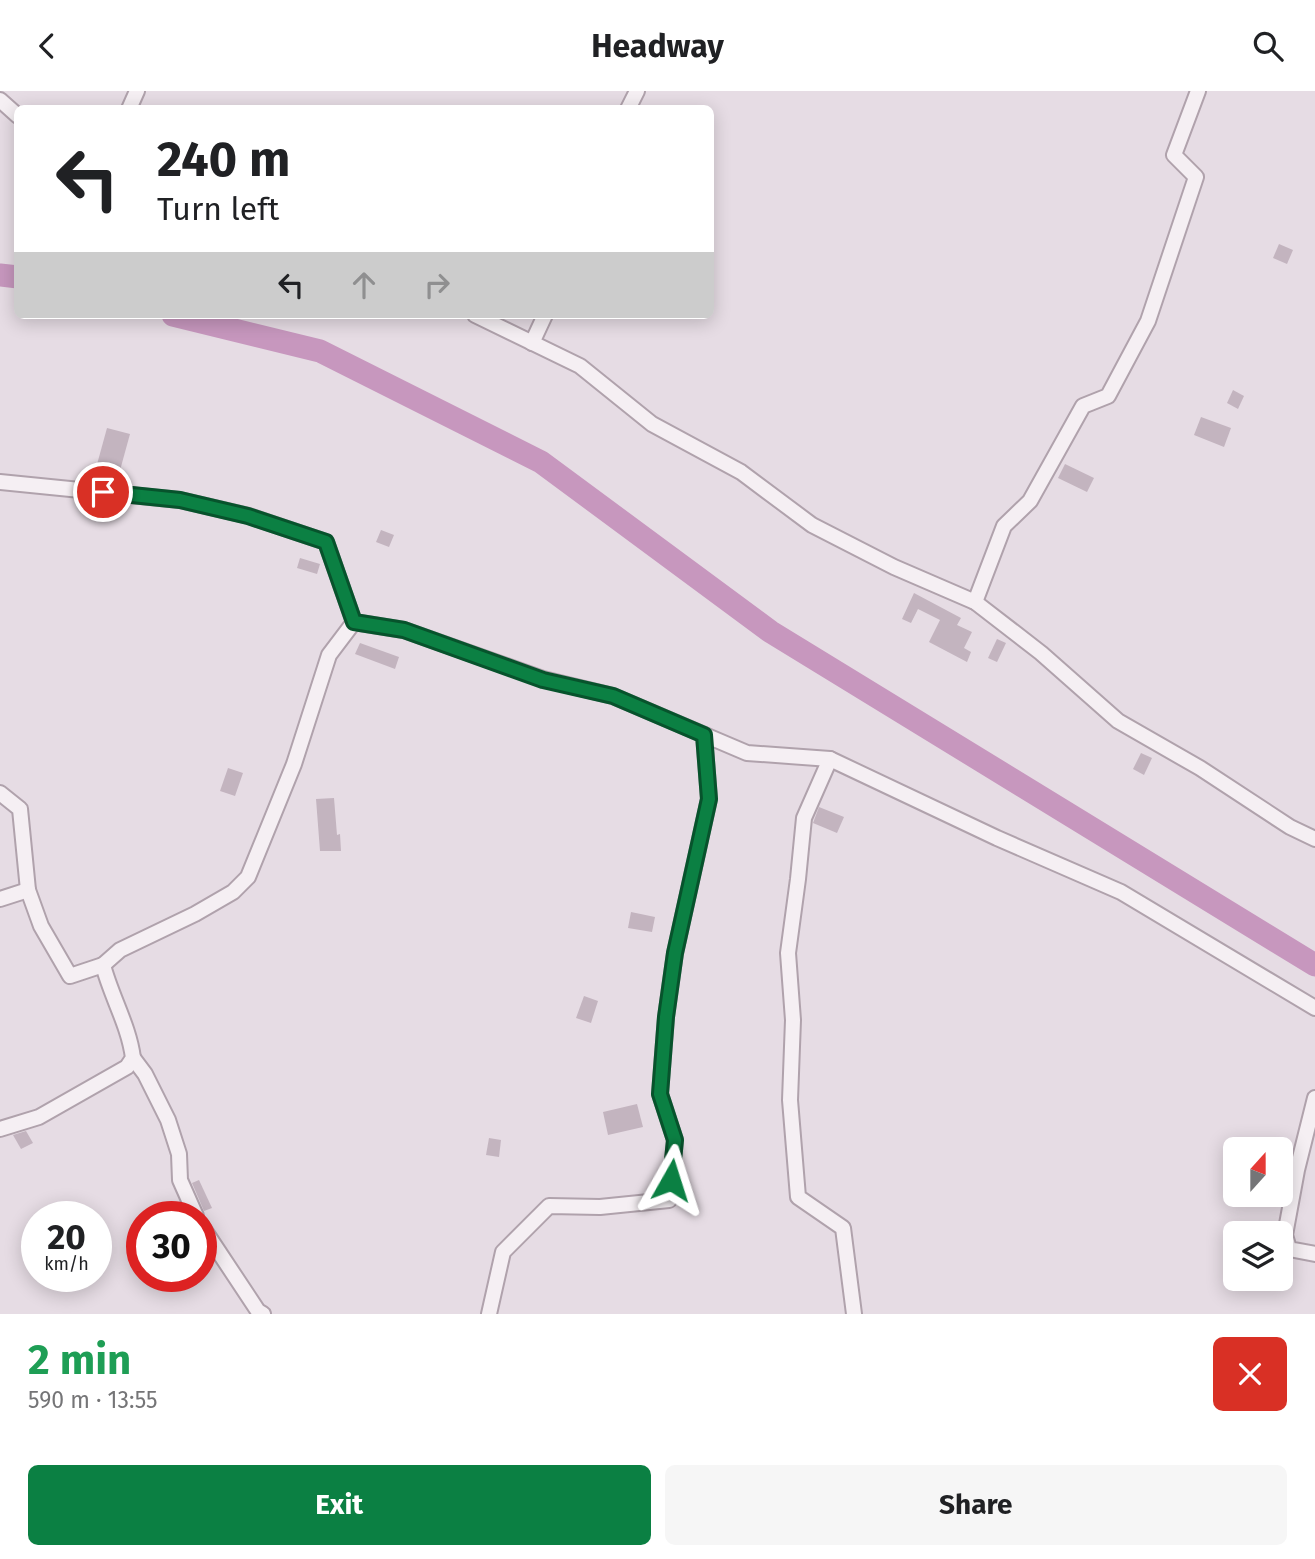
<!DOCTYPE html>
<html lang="en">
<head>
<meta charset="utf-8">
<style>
	body { margin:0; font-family:"Fira Sans",sans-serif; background:#f6f6f6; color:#202124; height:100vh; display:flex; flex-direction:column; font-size:26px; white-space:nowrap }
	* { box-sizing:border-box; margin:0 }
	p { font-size:23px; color:#757577 }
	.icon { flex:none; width:38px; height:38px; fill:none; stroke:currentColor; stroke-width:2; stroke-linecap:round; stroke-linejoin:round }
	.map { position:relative; height:1223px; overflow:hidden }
	.drawer { display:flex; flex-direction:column; background:#fff; flex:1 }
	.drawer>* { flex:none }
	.hud { position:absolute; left:14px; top:14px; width:700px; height:214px; border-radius:10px; box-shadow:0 4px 18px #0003; background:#fff; color:#202124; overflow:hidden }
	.needle { width:46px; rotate:21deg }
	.tools { position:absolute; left:1223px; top:1046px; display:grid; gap:14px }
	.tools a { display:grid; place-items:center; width:70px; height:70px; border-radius:10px; background:#fff; box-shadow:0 4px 18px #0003; font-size:35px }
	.speed { position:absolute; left:21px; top:1110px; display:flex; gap:14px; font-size:35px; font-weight:700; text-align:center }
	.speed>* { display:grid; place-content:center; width:91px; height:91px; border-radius:50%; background:#fff; box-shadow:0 4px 18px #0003; line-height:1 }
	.speed small { font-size:18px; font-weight:400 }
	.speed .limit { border:10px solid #d22; background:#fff; color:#111 }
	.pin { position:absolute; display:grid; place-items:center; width:60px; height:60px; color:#fff; margin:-30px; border:4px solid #fff; border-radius:50%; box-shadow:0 2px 7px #0007 }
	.me { position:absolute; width:77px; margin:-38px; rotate:6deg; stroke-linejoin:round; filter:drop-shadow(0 0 5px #0008) }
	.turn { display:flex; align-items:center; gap:24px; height:147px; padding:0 28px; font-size:32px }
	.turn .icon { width:91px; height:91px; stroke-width:2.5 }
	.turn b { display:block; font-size:49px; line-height:60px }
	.lanes { display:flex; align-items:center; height:66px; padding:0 28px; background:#0003; justify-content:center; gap:35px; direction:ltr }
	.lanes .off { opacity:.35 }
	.round { display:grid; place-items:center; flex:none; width:74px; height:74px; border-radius:10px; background:#f6f6f6 }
	.head { display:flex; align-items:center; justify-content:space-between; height:119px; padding:0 28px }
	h1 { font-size:42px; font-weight:700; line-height:52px; color:#1e9e55 }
	.cta { display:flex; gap:14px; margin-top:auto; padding:14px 28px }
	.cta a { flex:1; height:80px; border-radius:10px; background:#0b8043; color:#fff; font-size:28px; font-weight:700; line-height:80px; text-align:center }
	.cta a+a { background:#f6f6f6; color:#202124 }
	header { display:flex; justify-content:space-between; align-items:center; height:91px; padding:0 28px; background:#fff; font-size:32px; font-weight:700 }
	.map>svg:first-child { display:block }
</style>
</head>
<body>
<header><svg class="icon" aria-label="back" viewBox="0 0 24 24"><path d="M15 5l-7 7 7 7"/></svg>Headway<svg class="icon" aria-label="search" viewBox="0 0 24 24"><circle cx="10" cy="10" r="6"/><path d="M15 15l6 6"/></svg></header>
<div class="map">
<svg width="1315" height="1223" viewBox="0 0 1315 1223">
	<rect width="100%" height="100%" fill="#e6dce4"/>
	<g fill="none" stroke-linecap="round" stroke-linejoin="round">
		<g stroke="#c797be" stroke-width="23">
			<path d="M0 184 18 186"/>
			<path d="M173 224 320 260 541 371 771 541 1315 874"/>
		</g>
	</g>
	<g fill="#c3b4bf">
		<path d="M1279 153 1293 159 1287 173 1273 167Z"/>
		<path d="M1233 299 1244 305 1238 318 1227 312Z"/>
		<path d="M1201 326 1231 337 1224 356 1194 344Z"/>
		<path d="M107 337 130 343 119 383 96 377Z"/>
		<path d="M1065 373 1094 387 1087 401 1058 387Z"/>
		<path d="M381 439 394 444 389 456 376 451Z"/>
		<path d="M300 467 320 473 317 483 297 477Z"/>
		<path d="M914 502 961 527 957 534 972 541 964 557 971 561 967 571 929 551 940 529 918 518 911 532 902 528Z"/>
		<path d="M997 548 1006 552 997 571 988 567Z"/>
		<path d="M360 552 399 566 395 578 355 563Z"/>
		<path d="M1141 662 1152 667 1144 684 1133 678Z"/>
		<path d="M228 677 243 682 235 705 220 700Z"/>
		<path d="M334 707 337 744 340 743 341 760H320L316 708Z"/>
		<path d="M819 716 844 726 837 742 813 732Z"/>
		<path d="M631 821 655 826 652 841 628 837Z"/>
		<path d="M584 905 598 910 591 932 576 927Z"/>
		<path d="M637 1013 643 1036 608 1044 603 1021Z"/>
		<path d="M26 1040 33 1052 21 1058 13 1044Z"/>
		<path d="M489 1047 501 1049 499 1066 486 1064Z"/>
		<path d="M199 1089 212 1117 204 1120 192 1092Z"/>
	</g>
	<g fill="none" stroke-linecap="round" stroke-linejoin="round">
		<g stroke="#b0a2ac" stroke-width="18">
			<g id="minor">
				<path d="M0 9 18 25"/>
				<path d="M129 18 137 0"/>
				<path d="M628 18 637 0"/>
				<path d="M475 224 580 275 652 333 741 381 812 434 894 476 975 511 1041 562 1118 630 1200 677 1290 736 1315 748"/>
				<path d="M532 252 545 224"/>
				<path d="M0 391 180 409 249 425 326 451 354 531"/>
				<path d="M975 511 1004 435 1030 410 1083 315 1108 305 1148 230 1196 86 1174 64 1198 0"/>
				<path d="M830 668 804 727 798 788 788 862 793 929 790 1009 798 1106 843 1137 854 1223"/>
				<path d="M0 702 20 718 28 799 41 835 70 885 103 874"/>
				<path d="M0 808 28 799"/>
				<path d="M133 967 145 983 168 1029 179 1063 180 1089 196 1125"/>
				<path d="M1315 1007 1297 1079 1285 1144 1289 1158 1315 1163"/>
				<path d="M0 1038 39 1026 127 976 133 967C129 935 111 905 103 874L120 859 195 823 233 801 248 786 294 673 329 564 354 531 404 539 543 588 613 605 747 662 830 668 997 747 1121 801 1315 917"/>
				<path d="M201 1134 258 1220 263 1223"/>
				<path d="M489 1223 503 1161 549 1115 600 1116 669 1109 675 1049 660 1003 666 926 675 862 709 708 704 644"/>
			</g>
		</g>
		<use href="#minor" stroke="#f5eff3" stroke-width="14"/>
	</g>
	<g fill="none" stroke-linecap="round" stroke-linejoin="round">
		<g stroke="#07532c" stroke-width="18">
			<path id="route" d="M103 401 180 409 248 425 326 451 354 531 404 539 543 589 613 605 704 644 709 708 675 862 666 926 660 1003 675 1049 671 1089"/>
		</g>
		<use href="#route" stroke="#0b8043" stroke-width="12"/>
	</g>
</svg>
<div class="tools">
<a><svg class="needle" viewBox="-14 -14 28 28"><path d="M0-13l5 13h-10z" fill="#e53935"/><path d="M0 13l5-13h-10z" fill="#757577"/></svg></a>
<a><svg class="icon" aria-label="layers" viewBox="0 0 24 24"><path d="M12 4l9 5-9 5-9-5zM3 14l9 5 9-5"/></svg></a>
</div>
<div class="speed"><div>20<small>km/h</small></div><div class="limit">30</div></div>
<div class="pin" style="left:103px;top:401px;background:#d93025"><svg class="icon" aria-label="arrive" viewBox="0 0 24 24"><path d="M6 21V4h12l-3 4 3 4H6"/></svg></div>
<svg class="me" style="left:671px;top:1089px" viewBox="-20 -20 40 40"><path d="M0-17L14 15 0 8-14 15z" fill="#0b8043" stroke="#fff" stroke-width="4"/></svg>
<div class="hud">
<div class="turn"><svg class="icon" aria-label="left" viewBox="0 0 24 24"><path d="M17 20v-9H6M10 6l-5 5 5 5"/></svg><div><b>240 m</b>Turn left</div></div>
<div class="lanes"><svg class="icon" aria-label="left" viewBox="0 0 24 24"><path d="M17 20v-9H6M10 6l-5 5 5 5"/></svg><svg class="icon off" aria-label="ahead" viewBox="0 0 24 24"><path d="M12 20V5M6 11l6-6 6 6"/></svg><svg class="icon off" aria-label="right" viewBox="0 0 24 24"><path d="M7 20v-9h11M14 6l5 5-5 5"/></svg></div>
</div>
</div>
<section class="drawer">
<div class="head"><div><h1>2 min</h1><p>590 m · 13:55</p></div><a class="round" style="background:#d93025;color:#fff"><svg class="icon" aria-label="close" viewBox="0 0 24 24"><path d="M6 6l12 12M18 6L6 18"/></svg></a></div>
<div class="cta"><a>Exit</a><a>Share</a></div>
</section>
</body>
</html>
